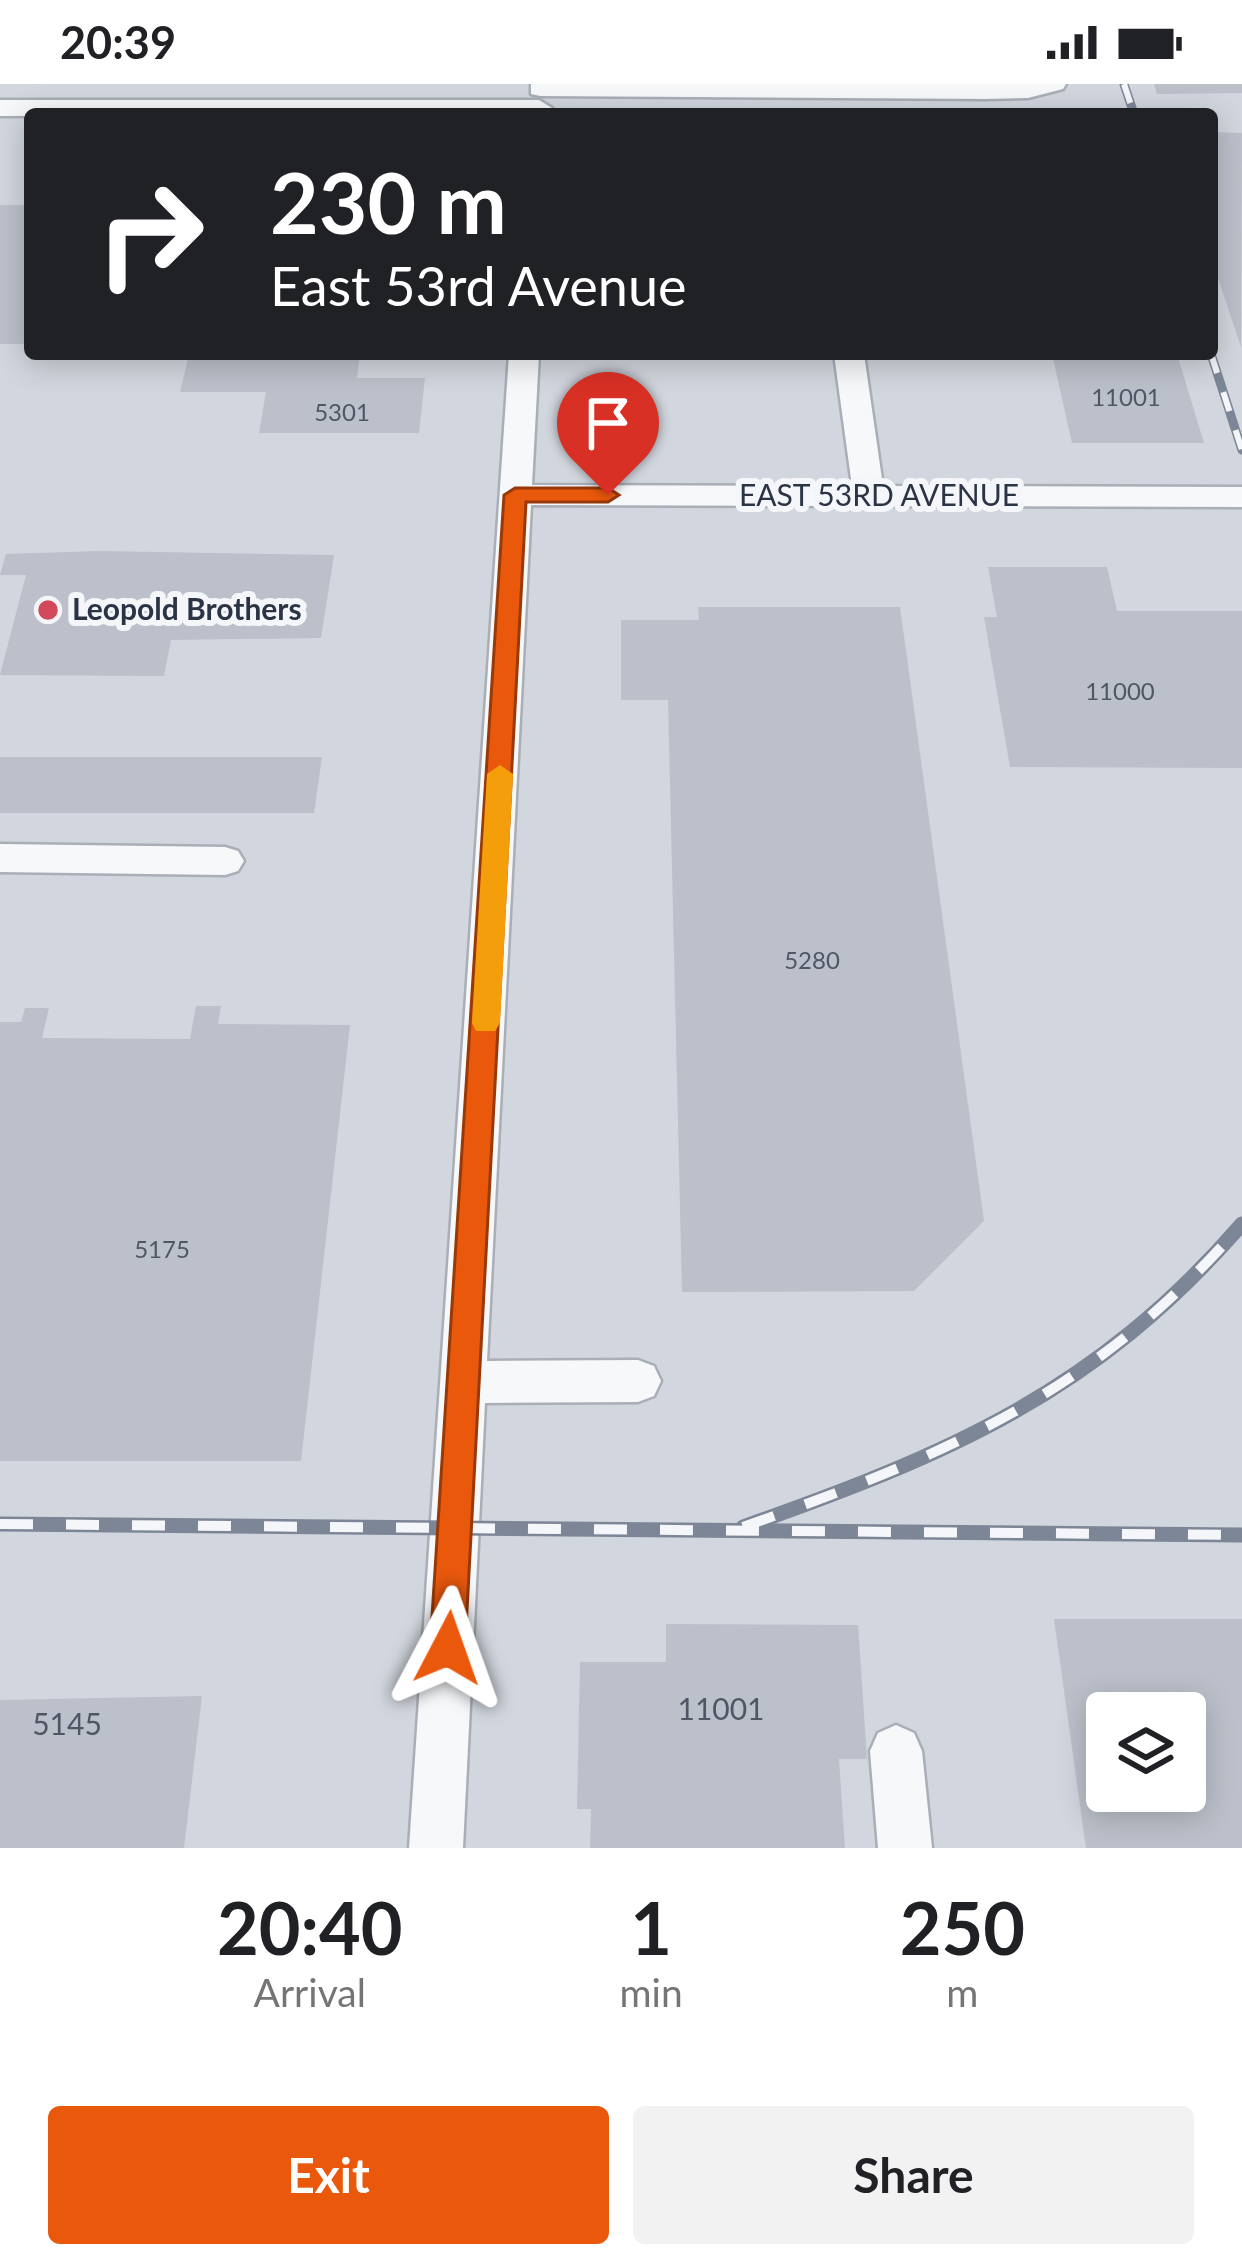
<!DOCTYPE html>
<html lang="en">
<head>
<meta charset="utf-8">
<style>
	body { margin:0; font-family:Lato,sans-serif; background:#f2f2f2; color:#202124; height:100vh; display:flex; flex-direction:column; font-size:45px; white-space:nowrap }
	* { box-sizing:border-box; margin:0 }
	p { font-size:39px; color:#757577 }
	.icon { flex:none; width:66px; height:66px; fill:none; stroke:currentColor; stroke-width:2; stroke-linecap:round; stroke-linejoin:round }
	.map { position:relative; height:1764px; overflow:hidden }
	.sheet { display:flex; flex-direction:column; background:#fff; flex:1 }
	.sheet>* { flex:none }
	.guide { position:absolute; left:24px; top:24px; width:1194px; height:252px; border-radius:12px; box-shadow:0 6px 30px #0003; background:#202124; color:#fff; overflow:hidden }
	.tools { position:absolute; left:1086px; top:1608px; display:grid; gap:24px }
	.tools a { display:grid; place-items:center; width:120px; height:120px; border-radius:12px; background:#fff; box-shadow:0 6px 30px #0003; font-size:60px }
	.pin { position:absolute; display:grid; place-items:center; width:102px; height:102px; color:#fff; margin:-123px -51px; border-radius:50% 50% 50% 0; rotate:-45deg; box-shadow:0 0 12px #0007 }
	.pin .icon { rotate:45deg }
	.me { position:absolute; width:132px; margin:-66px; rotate:4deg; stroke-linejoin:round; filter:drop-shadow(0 0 9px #0008) }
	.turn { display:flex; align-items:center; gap:42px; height:252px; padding:0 48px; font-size:54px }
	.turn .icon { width:156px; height:156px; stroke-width:2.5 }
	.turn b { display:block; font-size:84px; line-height:102px }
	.eta { display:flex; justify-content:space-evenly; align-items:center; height:204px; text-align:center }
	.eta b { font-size:72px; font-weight:700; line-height:84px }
	.button { display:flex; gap:24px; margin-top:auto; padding:24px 48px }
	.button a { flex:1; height:138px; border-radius:12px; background:#ea580c; color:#fff; font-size:48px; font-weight:700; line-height:138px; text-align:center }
	.button a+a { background:#f2f2f2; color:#202124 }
	.status { display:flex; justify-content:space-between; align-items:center; height:84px; padding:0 60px; background:#fff; direction:ltr }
	.status svg { height:33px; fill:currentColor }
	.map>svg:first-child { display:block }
</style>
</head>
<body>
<div class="status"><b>20:39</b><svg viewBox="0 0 49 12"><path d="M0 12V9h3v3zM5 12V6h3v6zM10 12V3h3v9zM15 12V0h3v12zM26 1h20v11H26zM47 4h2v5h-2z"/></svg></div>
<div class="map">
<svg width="1242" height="1764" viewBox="0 0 1242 1764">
	<rect width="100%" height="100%" fill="#e4e7ec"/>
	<path fill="#d2d6de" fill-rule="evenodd" d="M0 0H1242V1764H0ZM30 30H1212V270H30ZM1107 1629H1185V1707H1107Z"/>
	<g fill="#bbc0ca" fill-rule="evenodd">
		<path d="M1154 0H1242V9L1157 10Z"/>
		<path d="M1212 48 1242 49 1241 263 1212 176Z"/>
		<rect x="0" y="121" width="30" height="139"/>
		<path d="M189 270H360L357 294H425L419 349H259L266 308H180Z"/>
		<path d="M1052 270H1177L1204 359H1072Z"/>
		<path d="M99 467 334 471 321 554 171 556 164 592 0 591 26 491H0L6 470Z"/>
		<path d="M988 483H1107L1117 527H1242V684L1010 683 984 533H997Z"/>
		<path d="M698 523H900L984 1137 914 1207 682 1208 668 616H621V536H699Z"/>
		<path d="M0 673H322L314 729H0Z"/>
		<path d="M196 922H221L218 940 350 941 301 1377H0V938H21L25 924H49L42 954 190 955Z"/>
		<path d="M1054 1535H1242V1764H1086ZM1107 1629H1185V1707H1107Z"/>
		<path d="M666 1540 858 1541 867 1675H839L845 1764H590L591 1725H577L580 1578H666Z"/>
		<path d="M202 1612 184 1764H0V1616Z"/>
	</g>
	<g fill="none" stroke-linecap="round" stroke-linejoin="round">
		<g stroke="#a9aeb7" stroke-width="5">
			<g id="minor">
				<path d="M531 0H1066L1063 5 1028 14 986 15 540 12 531 10Z"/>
				<path d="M0 16H539L552 24 545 30 0 32Z"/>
				<path d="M509 270H539L532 401 852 402 834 270H864L883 402 1242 403V423L531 421 487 1277 638 1276 654 1282 661 1297 654 1312 638 1318 485 1319 463 1764H409Z"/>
				<path d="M0 760 225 763 238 767 244 777 238 787 225 791 0 788Z"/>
				<path d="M896 1641 914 1649 922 1667 932 1764H878L870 1667 878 1649Z"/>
			</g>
		</g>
		<use href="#minor" fill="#f7f8fa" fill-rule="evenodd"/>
		<g stroke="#7d8696" stroke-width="9">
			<g id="rail-far1">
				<path d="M1124 0 1134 30"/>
				<path d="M1211 270 1242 366"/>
			</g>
		</g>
		<g stroke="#7d8696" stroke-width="15">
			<g id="rail">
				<path d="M0 1440 1242 1451"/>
				<path d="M743 1443C949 1370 1095 1309 1242 1140"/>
			</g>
		</g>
		<use href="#rail-far1" stroke="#f4f6f9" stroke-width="6" stroke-dasharray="20" stroke-linecap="butt"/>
		<use href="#rail" stroke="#f4f6f9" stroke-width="10" stroke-dasharray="33" stroke-linecap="butt"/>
	</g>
	<path fill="#ea580c" stroke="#983908" stroke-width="3" d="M515 404H608L619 411 608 418H526L465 1564 460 1577 448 1582 436 1577 430 1564 504 411Z"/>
	<path fill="#f59e0b" d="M500 681 513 690 500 939 495 947H476L472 939 487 690Z"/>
	<circle fill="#d1495b" stroke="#f4f6f9" stroke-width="4.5" cx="48" cy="526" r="12"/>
	<g text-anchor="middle" stroke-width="12" stroke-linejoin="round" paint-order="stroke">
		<g font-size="24" fill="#4f5766">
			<text x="1126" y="322">11001</text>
			<text x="342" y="337">5301</text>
			<text x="1120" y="616">11000</text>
			<text x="812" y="885">5280</text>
			<text x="162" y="1174">5175</text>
		</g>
		<g font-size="30" fill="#2b3445" stroke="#f4f6f9">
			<text x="879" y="422">EAST 53RD AVENUE</text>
		</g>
		<g font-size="30" font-weight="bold" fill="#2b3445" stroke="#f4f6f9" text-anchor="start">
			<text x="72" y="536">Leopold Brothers</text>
		</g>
		<g font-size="30" fill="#4f5766">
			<text x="721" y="1636">11001</text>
			<text x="67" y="1651">5145</text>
		</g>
	</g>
</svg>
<div class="tools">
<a><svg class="icon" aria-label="layers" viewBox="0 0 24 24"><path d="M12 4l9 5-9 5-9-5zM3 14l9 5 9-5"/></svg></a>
</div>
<div class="pin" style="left:608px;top:411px;background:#d93025"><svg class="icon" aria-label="arrive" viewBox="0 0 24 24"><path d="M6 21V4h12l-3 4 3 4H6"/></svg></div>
<svg class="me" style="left:448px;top:1564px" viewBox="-20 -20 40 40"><path d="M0-17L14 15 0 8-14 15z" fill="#ea580c" stroke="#fff" stroke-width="4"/></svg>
<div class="guide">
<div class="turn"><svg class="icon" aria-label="right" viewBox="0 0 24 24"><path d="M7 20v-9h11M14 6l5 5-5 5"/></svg><div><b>230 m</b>East 53rd Avenue</div></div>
</div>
</div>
<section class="sheet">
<div class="eta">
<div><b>20:40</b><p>Arrival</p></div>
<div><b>1</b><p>min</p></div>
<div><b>250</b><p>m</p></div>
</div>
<div class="button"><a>Exit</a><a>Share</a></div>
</section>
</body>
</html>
